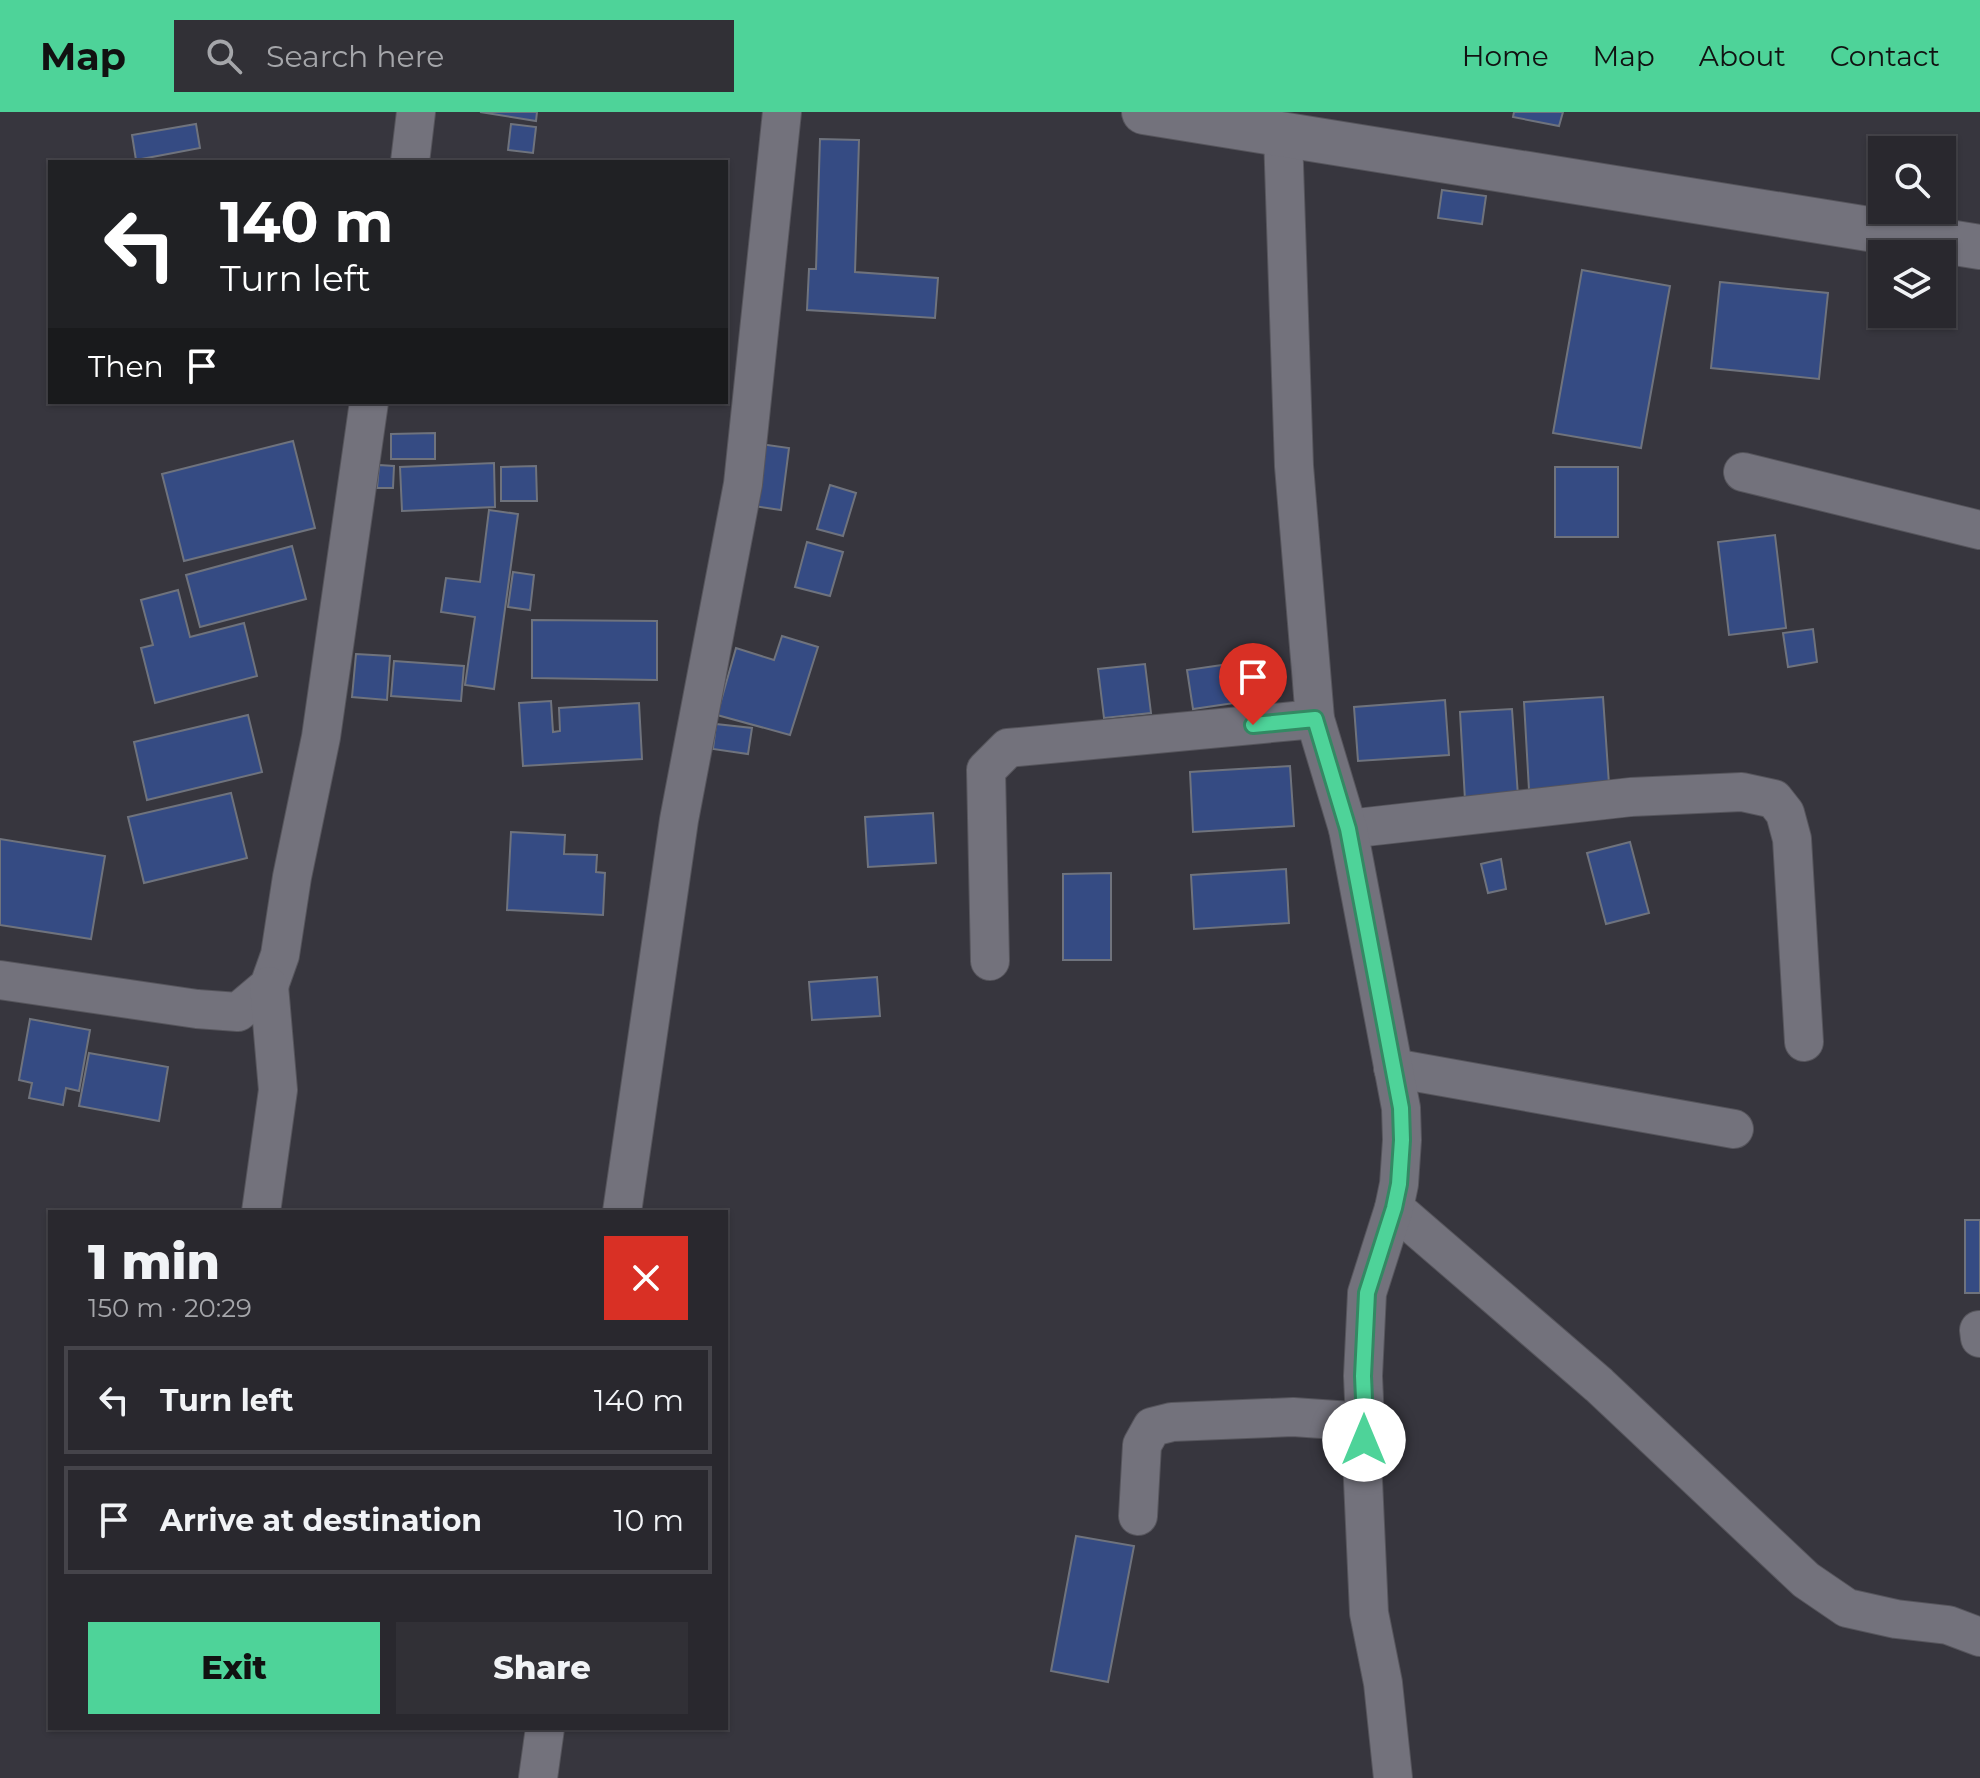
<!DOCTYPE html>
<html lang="en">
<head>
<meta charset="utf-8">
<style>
	body { margin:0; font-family:Montserrat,sans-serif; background:#313036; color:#f1f3f6; height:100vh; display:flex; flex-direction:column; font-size:30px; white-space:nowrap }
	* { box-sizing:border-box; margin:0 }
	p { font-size:26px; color:#a5a6aa }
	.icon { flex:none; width:44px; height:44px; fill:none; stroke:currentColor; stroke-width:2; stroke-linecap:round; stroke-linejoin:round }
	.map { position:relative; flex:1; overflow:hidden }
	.sheet { position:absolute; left:48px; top:1098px; width:680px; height:520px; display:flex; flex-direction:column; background:#29282e; border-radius:0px; box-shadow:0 2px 6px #0004,0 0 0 2px #45444a }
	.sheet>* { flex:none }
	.hud { position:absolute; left:48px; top:48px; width:680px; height:244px; border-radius:0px; box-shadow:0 2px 6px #0004,0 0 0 2px #45444a; background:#202124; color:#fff; overflow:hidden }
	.tools { position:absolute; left:1868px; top:24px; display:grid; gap:16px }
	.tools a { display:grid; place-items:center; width:88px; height:88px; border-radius:0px; background:#29282e; box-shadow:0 2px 6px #0004,0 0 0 2px #45444a; font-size:40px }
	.pin { position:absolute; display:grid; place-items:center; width:68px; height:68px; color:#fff; margin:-82px -34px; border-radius:50% 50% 50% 0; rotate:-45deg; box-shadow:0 0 8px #0007 }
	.pin .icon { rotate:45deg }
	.me { position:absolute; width:88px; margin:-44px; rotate:0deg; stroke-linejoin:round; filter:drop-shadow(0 0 6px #0008) }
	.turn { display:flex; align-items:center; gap:28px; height:168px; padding:0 40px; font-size:36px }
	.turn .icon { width:104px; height:104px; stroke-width:2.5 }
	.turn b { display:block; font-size:56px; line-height:68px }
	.then { display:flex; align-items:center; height:76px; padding:0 40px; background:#0003; gap:16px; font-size:30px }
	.round { display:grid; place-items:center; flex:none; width:84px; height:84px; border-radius:0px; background:#313036 }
	.headline { display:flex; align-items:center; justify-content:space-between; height:136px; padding:0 40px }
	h1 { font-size:48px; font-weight:800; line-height:60px }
	.action { display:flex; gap:16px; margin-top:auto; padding:16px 40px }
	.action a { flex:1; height:92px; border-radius:0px; background:#4ed399; color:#111; font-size:32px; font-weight:800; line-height:92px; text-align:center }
	.action a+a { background:#313036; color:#f1f3f6 }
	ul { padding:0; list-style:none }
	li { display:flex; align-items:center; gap:24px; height:108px; margin:0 16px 12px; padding:0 24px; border:4px solid #45444a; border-radius:0px }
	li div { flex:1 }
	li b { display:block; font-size:30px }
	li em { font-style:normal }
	header { display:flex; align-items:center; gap:48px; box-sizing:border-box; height:112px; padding:0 40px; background:#4ed399; color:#111 }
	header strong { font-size:38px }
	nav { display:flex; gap:44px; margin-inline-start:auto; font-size:28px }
	.search { width:560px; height:72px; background:#313036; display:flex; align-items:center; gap:20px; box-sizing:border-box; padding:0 28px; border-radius:0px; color:#a5a6aa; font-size:30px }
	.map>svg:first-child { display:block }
</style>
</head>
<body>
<header>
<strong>Map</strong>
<div class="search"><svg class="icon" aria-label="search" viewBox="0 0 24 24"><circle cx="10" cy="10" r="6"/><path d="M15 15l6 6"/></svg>Search here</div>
<nav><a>Home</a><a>Map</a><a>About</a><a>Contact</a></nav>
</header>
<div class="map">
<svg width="1980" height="1666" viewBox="0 0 1980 1666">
	<rect width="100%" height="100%" fill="#37363e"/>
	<g fill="#354b83" stroke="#6f737d" stroke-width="2">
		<path d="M480 0H537L536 9Z"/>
		<path d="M1514 0H1563L1559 14 1513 5Z"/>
		<path d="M196 12 200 36 136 48 132 23Z"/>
		<path d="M511 12 536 15 533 41 508 38Z"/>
		<path d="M820 27 859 28 855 160 938 166 935 206 807 198 809 157H816Z"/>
		<path d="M1442 78 1486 84 1482 112 1438 106Z"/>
		<path d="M1582 158 1670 174 1641 336 1553 321Z"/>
		<path d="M1720 170 1828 181 1819 267 1711 256Z"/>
		<path d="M435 321V347H391V322Z"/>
		<path d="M293 329 315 416 184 449 162 362Z"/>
		<path d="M761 332 789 336 781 398 753 394Z"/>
		<path d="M494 351 495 395 402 399 400 355Z"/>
		<path d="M379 353 394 354 393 376H377Z"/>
		<path d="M536 354 537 389H501V355Z"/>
		<rect x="1555" y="355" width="63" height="70"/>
		<path d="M830 373 856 381 843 424 817 417Z"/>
		<path d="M489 398 518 402 494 577 465 573 475 505 441 500 446 466 480 470Z"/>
		<path d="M1775 423 1786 516 1729 523 1718 430Z"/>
		<path d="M807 430 843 440 830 484 795 475Z"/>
		<path d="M292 434 306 487 200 515 186 463Z"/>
		<path d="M513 460 534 463 530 498 508 495Z"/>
		<path d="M178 478 190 525 244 511 257 564 155 591 141 536 153 533 141 488Z"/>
		<path d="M532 508 657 509V568L532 566Z"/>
		<path d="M1813 517 1817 550 1788 555 1783 521Z"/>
		<path d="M782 524 818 535 790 623 717 603 736 536 774 548Z"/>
		<path d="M356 542 390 544 387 588 352 585Z"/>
		<path d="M394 549 464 554 461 589 391 584Z"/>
		<path d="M1243 550 1248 589 1193 597 1187 558Z"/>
		<path d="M1145 552 1151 601 1104 606 1098 557Z"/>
		<path d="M1603 585 1609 672 1529 678 1524 590Z"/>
		<path d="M1445 588 1449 643 1358 649 1354 595Z"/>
		<path d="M551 589 553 620 560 619 559 596 639 591 642 647 523 654 519 591Z"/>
		<path d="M1512 597 1518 684 1465 688 1460 600Z"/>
		<path d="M248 603 262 660 147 688 134 630Z"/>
		<path d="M716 612 752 616 748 642 713 637Z"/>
		<path d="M1290 654 1294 714 1193 720 1190 660Z"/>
		<path d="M231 681 247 746 144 771 128 705Z"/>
		<path d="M933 701 936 751 868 755 865 705Z"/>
		<path d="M511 720 565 723 564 742 597 743 596 760 605 761 603 803 507 798Z"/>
		<path d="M0 727 105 744 91 827 0 813Z"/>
		<path d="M1630 730 1649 801 1606 812 1587 741Z"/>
		<path d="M1501 747 1506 777 1488 781 1481 752Z"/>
		<path d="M1286 757 1289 811 1194 817 1191 763Z"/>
		<path d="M1111 761V848H1063V762Z"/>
		<path d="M877 865 880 904 812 908 809 870Z"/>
		<path d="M30 907 90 918 79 979 66 976 63 993 29 986 32 971 19 968Z"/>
		<path d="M89 941 168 955 159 1009 79 994Z"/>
		<rect x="1965" y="1108" width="15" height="73"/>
		<path d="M1076 1424 1134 1434 1108 1570 1051 1559Z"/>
	</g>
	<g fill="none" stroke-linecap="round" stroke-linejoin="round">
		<g stroke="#56555c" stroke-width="40">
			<g id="minor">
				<path d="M410 50 416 0"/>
				<path d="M1743 360 1980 418"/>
				<path d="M1348 717 1631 685 1742 680 1774 687 1785 701 1792 727 1804 930"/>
				<path d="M990 849 986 658 1008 636 1315 607"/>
				<path d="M0 868 197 897 238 900 269 874 280 843 292 765 321 625 369 290"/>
				<path d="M1393 956 1734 1017"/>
				<path d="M1394 1096 1599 1273 1806 1468 1847 1496 1896 1507 1948 1513 1980 1525"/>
				<path d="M261 1100 278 978 269 874"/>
				<path d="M622 1100 679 708 743 372 782 0"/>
				<path d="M1979 1218 1980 1226"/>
				<path d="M1365 1310 1362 1346 1369 1501 1383 1571 1393 1666"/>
				<path d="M1138 1404 1142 1333 1152 1315 1172 1310 1293 1305 1365 1310 1363 1264 1367 1181 1394 1096 1399 1072 1402 1028 1401 996 1348 717 1315 607 1294 354 1283 23"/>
				<path d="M538 1666 545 1616"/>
			</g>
		</g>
		<g stroke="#56555c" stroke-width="46">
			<path id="tertiary" d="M1144 0 1980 135"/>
		</g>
		<use href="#minor" stroke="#73727c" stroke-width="38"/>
		<use href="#tertiary" stroke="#73727c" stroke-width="44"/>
	</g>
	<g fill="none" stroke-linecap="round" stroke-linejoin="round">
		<g stroke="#338963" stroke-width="20">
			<path id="route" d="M1253 613 1315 607 1348 717 1401 996 1402 1028 1399 1072 1394 1096 1367 1181 1363 1264 1365 1310 1364 1328"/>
		</g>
		<use href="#route" stroke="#4ed399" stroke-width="14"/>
	</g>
</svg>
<div class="tools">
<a><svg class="icon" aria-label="search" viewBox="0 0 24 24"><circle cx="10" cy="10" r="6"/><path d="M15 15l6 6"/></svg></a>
<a><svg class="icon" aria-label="layers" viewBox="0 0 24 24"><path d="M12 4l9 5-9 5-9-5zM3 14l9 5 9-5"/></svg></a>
</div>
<div class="pin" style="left:1253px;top:613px;background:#d93025"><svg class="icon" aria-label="arrive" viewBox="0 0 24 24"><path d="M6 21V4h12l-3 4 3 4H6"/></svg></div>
<svg class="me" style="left:1364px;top:1328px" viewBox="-20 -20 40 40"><circle r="19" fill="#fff"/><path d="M0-13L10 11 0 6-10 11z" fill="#4ed399"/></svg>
<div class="hud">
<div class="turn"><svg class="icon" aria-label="left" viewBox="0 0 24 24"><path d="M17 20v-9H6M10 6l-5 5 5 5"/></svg><div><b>140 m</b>Turn left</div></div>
<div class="then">Then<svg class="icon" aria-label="arrive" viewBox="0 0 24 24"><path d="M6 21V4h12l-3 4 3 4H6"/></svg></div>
</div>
<section class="sheet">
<div class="headline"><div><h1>1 min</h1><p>150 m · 20:29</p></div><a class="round" style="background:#d93025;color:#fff"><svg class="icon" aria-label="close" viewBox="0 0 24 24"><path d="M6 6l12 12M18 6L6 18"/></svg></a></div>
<ul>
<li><svg class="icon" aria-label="left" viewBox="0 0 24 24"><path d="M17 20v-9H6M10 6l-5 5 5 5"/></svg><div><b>Turn left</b></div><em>140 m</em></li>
<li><svg class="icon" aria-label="arrive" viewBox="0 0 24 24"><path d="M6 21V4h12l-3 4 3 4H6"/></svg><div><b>Arrive at destination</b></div><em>10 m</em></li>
</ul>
<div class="action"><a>Exit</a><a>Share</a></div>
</section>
</div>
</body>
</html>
